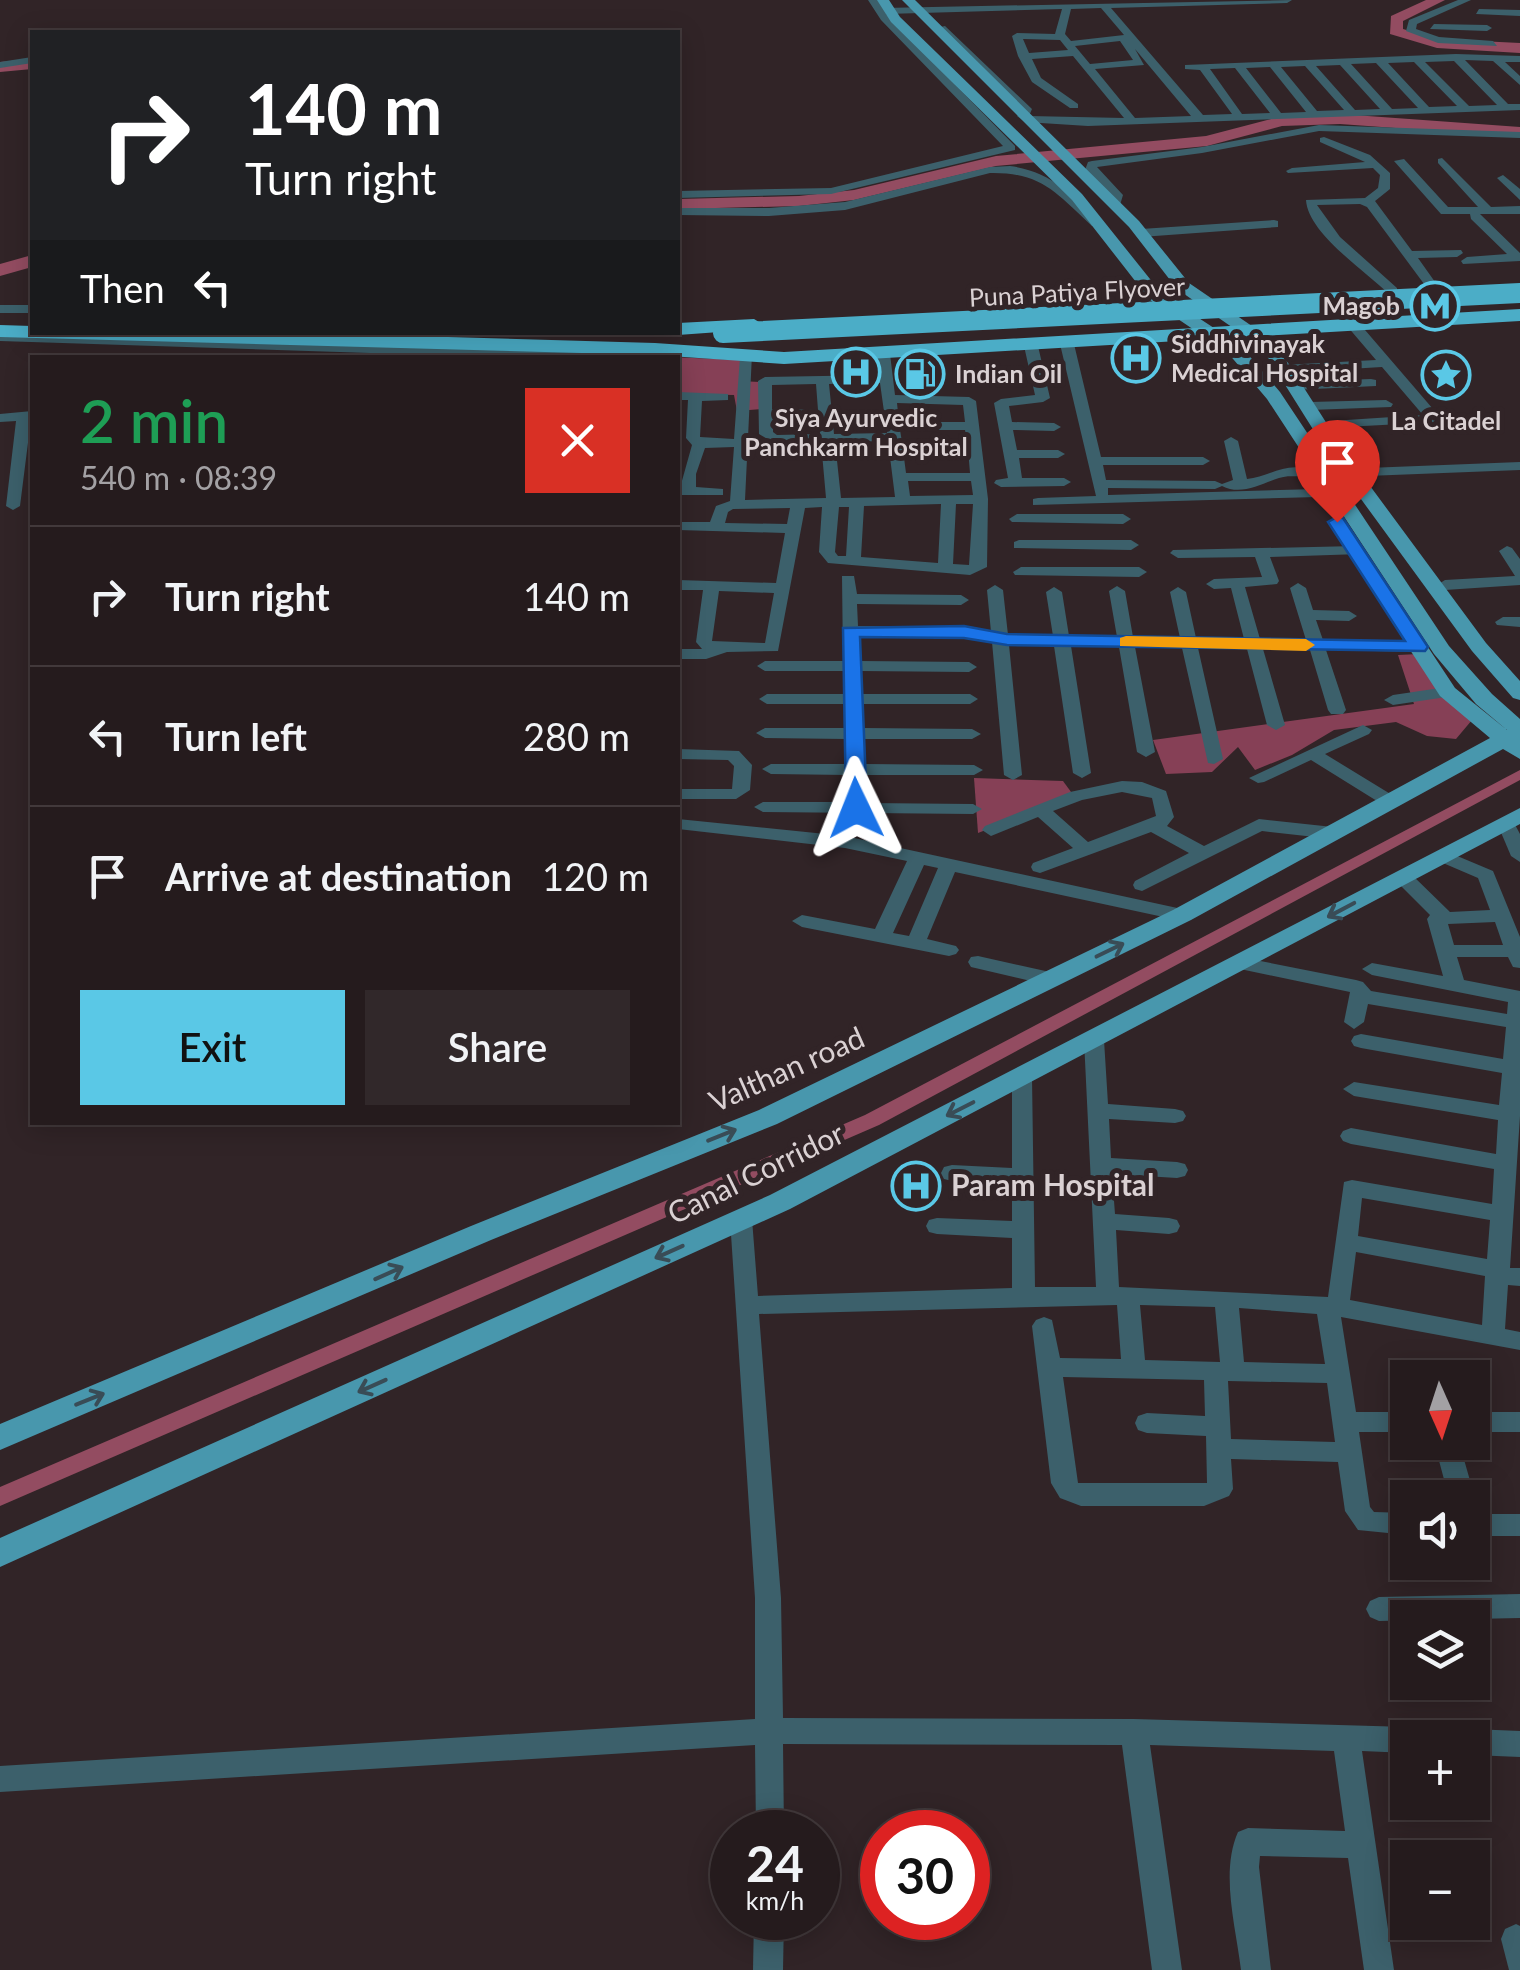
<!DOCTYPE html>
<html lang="en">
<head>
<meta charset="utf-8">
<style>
	body { margin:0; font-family:Lato,sans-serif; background:#31282a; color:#f1f3f6; height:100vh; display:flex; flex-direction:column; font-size:38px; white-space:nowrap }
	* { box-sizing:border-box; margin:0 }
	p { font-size:32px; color:#a3a1a4 }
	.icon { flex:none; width:55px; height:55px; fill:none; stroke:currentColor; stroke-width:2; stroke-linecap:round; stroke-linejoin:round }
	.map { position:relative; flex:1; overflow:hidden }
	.sheet { position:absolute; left:30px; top:355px; width:650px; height:770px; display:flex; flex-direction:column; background:#251b1d; border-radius:0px; box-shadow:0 5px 25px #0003,0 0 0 2px #42393b }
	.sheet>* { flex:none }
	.banner { position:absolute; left:30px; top:30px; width:650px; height:305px; border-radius:0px; box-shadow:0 5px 25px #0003,0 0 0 2px #42393b; background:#202124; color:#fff; overflow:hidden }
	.needle { width:65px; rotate:177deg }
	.tools { position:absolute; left:1390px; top:1360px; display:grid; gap:20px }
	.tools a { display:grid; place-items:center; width:100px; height:100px; border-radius:0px; background:#251b1d; box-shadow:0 5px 25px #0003,0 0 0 2px #42393b; font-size:50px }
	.speed { position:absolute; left:710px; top:1810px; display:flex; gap:20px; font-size:50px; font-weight:700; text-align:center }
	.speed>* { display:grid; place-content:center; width:130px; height:130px; border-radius:50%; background:#251b1d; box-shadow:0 5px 25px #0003,0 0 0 2px #42393b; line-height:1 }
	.speed small { font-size:25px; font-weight:400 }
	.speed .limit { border:15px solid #d22; background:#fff; color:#111 }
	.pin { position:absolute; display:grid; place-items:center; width:85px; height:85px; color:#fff; margin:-102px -42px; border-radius:50% 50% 50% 0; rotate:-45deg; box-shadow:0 0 10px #0007 }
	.pin .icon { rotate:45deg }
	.me { position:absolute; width:110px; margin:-55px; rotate:358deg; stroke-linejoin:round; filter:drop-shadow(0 0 8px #0008) }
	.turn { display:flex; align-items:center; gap:35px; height:210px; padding:0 50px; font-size:45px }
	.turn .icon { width:130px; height:130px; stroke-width:2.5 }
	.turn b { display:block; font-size:70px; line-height:85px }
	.then { display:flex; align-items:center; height:95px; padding:0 50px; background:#0003; gap:20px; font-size:38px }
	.round { display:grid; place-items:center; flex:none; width:105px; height:105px; border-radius:0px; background:#31282a }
	.overview { display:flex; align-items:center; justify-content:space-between; height:170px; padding:0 50px }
	h1 { font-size:60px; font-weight:600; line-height:75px; color:#1e9e55 }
	.cta { display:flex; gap:20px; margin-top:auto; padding:20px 50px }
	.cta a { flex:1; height:115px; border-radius:0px; background:#5ac8e6; color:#111; font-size:40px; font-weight:600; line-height:115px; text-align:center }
	.cta a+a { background:#31282a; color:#f1f3f6 }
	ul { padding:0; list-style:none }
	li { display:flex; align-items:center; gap:30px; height:140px; padding:0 50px; border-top:2px solid #42393b }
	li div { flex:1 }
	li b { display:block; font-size:38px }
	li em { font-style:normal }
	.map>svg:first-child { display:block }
</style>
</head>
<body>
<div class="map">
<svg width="1520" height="1970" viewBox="0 0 1520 1970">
	<rect width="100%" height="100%" fill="#312427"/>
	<g fill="#864056">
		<path d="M621 355 741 360 739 381 760 382 762 409 737 411 734 395 678 394V358H604Z"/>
		<path d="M1419 654 1472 720 1456 739 1427 736 1396 722 1334 730 1292 755 1255 770 1238 747 1212 772 1166 774 1153 740 1414 704 1398 655Z"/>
		<path d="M974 778 1063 781 1074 796 978 833Z"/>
	</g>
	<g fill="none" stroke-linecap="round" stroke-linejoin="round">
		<path fill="#934c61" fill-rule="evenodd" d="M1520 770V780L879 1125 0 1506V1487L865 1115Z"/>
		<g fill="#934c61" fill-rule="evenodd">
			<path d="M1426 0H1445L1403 21V29L1438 39 1520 43V53L1437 48 1390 34 1391 16Z"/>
			<path d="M32 59V69L0 72V62Z"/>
			<path d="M1340 114 1520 127V137L1340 124 1282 126 1207 146 996 166 854 200 799 206 678 209V199L799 196 854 190 996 156 1206 136 1282 116Z"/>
			<path d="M32 255V267L0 276V264Z"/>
		</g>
		<g fill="#3c606b" fill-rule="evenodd">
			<path d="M868 0H878L883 8 1292 0 1287 3 1111 8 1203 115 1232 114 1200 70 1185 69V65L1456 54 1520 56V62H1505L1520 76V85L1493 61 1465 60 1508 104H1520V110L1088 126 1025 122 1017 116 1022 111 936 28 945 26 1032 109 1029 116 1124 118 1073 56 1032 59 1041 78 1078 104V108H1070L1032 82 1018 56 1012 36 1017 33 1055 34 1062 9 886 14 1015 146V150L831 194 678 198V191L831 188 1003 146 881 20ZM1101 8 1124 35 1071 41 1065 34 1071 9ZM1023 39 1060 40 1068 50 1029 53ZM1120 41 1133 60 1090 64 1075 46ZM1135 49 1191 116 1135 118 1095 69 1144 65ZM1454 61 1497 105 1469 106 1425 62ZM1414 62 1457 106 1429 107 1388 63ZM1376 63 1418 108 1392 109 1351 64ZM1340 65 1380 109 1355 110 1316 66ZM1305 66 1344 110 1317 111 1281 67ZM1270 67 1306 112 1281 113 1246 68ZM1235 68 1270 113 1242 114 1210 69Z"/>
			<path d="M1458 0H1471L1417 24 1416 29 1439 37 1493 41 1497 46 1438 43 1406 31 1409 20Z"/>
			<path d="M1479 9 1520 10V16L1476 14Z"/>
			<path d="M1434 24 1487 25 1492 28 1487 31 1430 29Z"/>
			<path d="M32 57V63L0 68V62Z"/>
			<path d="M1319 125 1520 132V138L1319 131 1202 153 1097 167 1123 195 1120 205 1114 209 1108 205 1111 196 1085 170 1088 162 1092 161 1202 147Z"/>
			<path d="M1324 137 1370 155 1390 173V189L1375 201 1412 251 1461 250 1463 253 1457 257 1418 258 1440 289 1438 292H1430L1367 207 1360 204 1317 205 1340 237 1397 288V294H1389C1364 270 1308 233 1306 200L1365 198 1378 188 1380 175 1373 168 1288 173 1286 171 1292 168 1365 162 1320 142V138Z"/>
			<path d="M1442 158 1491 207 1520 206V214H1480L1520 253V261L1463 264 1461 261 1467 257 1507 254 1471 219 1470 214H1441L1394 161 1404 159 1448 207H1478L1438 163V159Z"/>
			<path d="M1010 166C1049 171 1075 195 1102 223L1092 226C1056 193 1042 172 990 173L845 210 769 216 678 215V208H769L845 202 990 167Z"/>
			<path d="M1503 175 1520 189V200L1497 178Z"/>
			<path d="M1274 220 1278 221V227L1141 237 1135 233 1141 229Z"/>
			<rect x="0" y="305" width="32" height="8"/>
			<path d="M1354 322 1359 323 1439 416V422L1326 428 1324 425 1331 421 1423 415 1382 367 1283 373 1276 369 1283 365 1376 360 1347 326Z"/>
			<path d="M0 333 608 352 615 356 528 358 0 341Z"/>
			<path d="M1067 340 1074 344 1101 457H1203L1210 461 1203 465H1103L1106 480 1215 481 1222 484 1233 480 1224 441 1231 437 1238 441 1247 479C1268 477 1291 459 1312 472 1302 479 1291 474 1279 478 1261 484 1241 496 1222 486L1215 489 1108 488V495L1318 489 1325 493 1318 497 1033 505V499L1038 498 1096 496 1060 344Z"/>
			<path d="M1031 342 1038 346 1050 398 1043 402 1009 406 1012 422 1054 423 1061 427 1054 431 1013 430 1017 450H1058L1065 454 1058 458H1019L1022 478H1064L1071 482 1064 486 1001 487 994 483 996 480 1008 478 994 403 1001 399 1035 395 1024 346Z"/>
			<path d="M883 350 890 354 895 395 969 397 976 401 988 499 987 567 970 575 828 563 819 552 822 507 805 508 778 651 727 652 706 659H678V649H702L696 642 703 590H678V580L776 583 785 533 678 530V522H710L716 506 730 501 734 447 705 448 696 474V487L723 489V495H678L692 445 686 438 688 400H678V392L728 394V400L702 401 700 437 734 439 740 357 752 354 745 500 826 498 821 442 774 443 759 434 758 381 765 377 879 375 876 354ZM880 383 887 433 834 434 829 384ZM816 384 818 410 772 409V385ZM897 403 963 405 965 422H899ZM773 417 819 418 820 434 777 435 773 432ZM900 430H965L967 441 902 442ZM888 441 895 497 841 498 835 442ZM968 449 970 473H906L903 450ZM908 481H971L973 495 910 496ZM941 504 938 563 861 557 864 506ZM956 504H973L969 565 953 564ZM839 507H849L846 556H838L835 552ZM790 508 787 524 725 523 728 512 733 509ZM719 591 774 593 765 643 712 641Z"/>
			<path d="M1371 379 1376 380V386L1293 390 1286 386 1293 382Z"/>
			<path d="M1386 400 1393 404 1391 407 1310 410 1303 406 1310 402Z"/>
			<path d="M32 411 20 506 13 510 6 506 16 421 0 422V414Z"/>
			<path d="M1520 462V470L1367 476 1360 472 1367 468Z"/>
			<path d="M1017 514H1123L1131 519 1123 524 1012 522 1009 519Z"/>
			<path d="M1019 540H1131L1139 545 1131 550 1014 548V542Z"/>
			<path d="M1356 546 1361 548V554L1270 557 1279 581 1277 584 1245 587 1260 639 1306 640 1290 588 1298 583 1306 588 1313 610 1349 611 1357 616 1349 621 1316 620 1323 640 1425 644 1427 647 1419 652 1326 650 1346 710 1343 714H1331L1328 710 1310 650 1263 649 1285 725 1276 730 1267 725 1247 649 1198 648 1223 759 1214 764 1208 763 1182 648 1135 647 1155 752 1146 757 1137 752 1119 647 1071 646 1091 773 1082 778 1073 773 1054 646 1009 645 1022 775 1013 780 1004 775 992 642 953 636H858L860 661 969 662 977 667 969 672 860 671 861 694H970L978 699 970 704H861L863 728 972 729 981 734 972 739H863L864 764 974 765 983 770 974 775H865L866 803 973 804 982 809 973 814 763 812 754 807 763 802H848L847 775 771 774 762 769 771 764H846V739L765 738 756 733 765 728H845L844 704H767L759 699 767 694H844L843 671H765L757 666 765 661H843L842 576H854L857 594 961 595 969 600 961 605 857 604 858 626H953L991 632 987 590 995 585 1003 590 1008 635 1053 636 1046 592 1054 587 1062 592 1069 636 1117 637 1109 591 1117 586 1125 591 1133 637 1180 638 1170 592 1178 587 1186 592 1196 638 1244 639 1231 588 1214 589 1206 584 1214 579 1262 577 1255 557 1178 558 1170 553 1173 550Z"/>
			<path d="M1507 546 1512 548 1520 559V585L1445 590 1437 585 1445 580 1515 576 1499 551Z"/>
			<path d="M1021 567H1139L1147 572 1139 577 1015 575 1013 572Z"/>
			<path d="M1503 617H1520V627L1497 625 1495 622Z"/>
			<path d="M1447 687 1453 688V696L1393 705 1384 700 1393 695Z"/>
			<path d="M1363 725 1372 730 1369 734 1325 754 1397 798 1400 802 1397 806H1385L1311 760 1264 782 1258 783 1249 778Z"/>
			<path d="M678 749 739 751 752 765 750 790 736 799H678V789H732L734 766 728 760 678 759Z"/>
			<path d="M1122 781 1142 782 1166 791 1174 817 1167 826 1204 846 1259 819 1333 827 1342 833 1333 839 1262 831 1142 891 1135 889 1133 885 1135 881 1189 853 1151 832 1040 873 1033 871 1031 867 1033 863 1073 848 1038 817 991 836 982 830 985 826 1070 792ZM1122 792 1152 798 1156 816 1088 842 1053 811 1082 800Z"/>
			<path d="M1506 818 1512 819 1520 834V862L1511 856 1497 823Z"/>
			<path d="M678 819 845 836 1182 909 1192 915 1182 921 955 872 927 939 956 946 959 950 956 954 949 956 802 927 792 921 802 915 875 929 907 861 845 848 678 829ZM924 865 938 868 909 936 893 933Z"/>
			<path d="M1443 850 1493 871 1520 937V968L1513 967 1508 957H1457L1464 980 1520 991V1116L1510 1268H1520V1286L1508 1285 1505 1329 1520 1332V1350L1341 1317 1356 1412H1408V1432H1359L1370 1507 1374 1512 1408 1513V1535L1358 1530 1345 1511 1338 1462 1231 1459 1233 1489 1229 1496 1204 1506H1081L1060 1498 1051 1483 1032 1326 1036 1320 1044 1317 1052 1320 1060 1358 1121 1359 1117 1305 759 1314 781 1598 783 1718 1134 1719 1408 1727 1418 1731 1421 1738H1408V1753L1362 1751 1394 1970H1364L1348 1858 1260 1856 1259 1867 1271 1970H1241C1236 1927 1220 1873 1238 1832L1248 1828 1345 1831 1334 1751 1150 1745 1182 1970H1152L1122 1745 783 1744 784 1832H756L755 1745 0 1792V1766L755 1719V1598L730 1219 733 1213H749L752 1219 758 1296 1012 1288V1238L937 1234 929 1232 926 1226 929 1220 937 1218 1012 1221V1183L952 1181 944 1179 941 1173 944 1167 952 1165 1012 1168V1077L1022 1070 1032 1077 1035 1287H1096L1084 1040 1094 1033 1104 1040 1108 1104 1175 1109 1183 1111 1186 1116 1183 1121 1175 1123 1109 1119 1111 1158 1177 1162 1185 1164 1188 1170 1185 1176 1177 1178 1112 1174 1115 1214 1169 1218 1177 1220 1180 1226 1177 1232 1169 1234 1116 1230 1119 1287 1328 1297 1344 1182 1352 1180 1492 1204 1494 1169 1351 1144 1343 1141 1340 1136 1343 1131 1351 1128 1496 1154 1498 1120 1354 1096 1343 1089 1354 1082 1499 1105 1502 1073 1361 1048 1354 1046 1351 1041 1354 1036 1361 1034 1503 1059 1506 1027 1368 1004 1364 1022 1354 1029 1344 1022 1350 992 1240 969 1230 963 1240 957 1356 980 1363 982 1371 991 1507 1014 1508 1002 1372 975 1362 969 1372 963 1443 976 1427 919 1430 915 1396 881 1394 877 1396 873H1410L1450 912 1490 910 1478 878 1436 860 1434 856 1436 852ZM1495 922 1503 945H1454L1448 924ZM1362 1198 1490 1220 1487 1259 1358 1236ZM1356 1252 1485 1276 1482 1325 1350 1300ZM1140 1305 1215 1307 1220 1362 1145 1360ZM1239 1308 1317 1314 1325 1364 1244 1362ZM1063 1377 1204 1380 1205 1416 1147 1413 1138 1416 1135 1423 1138 1430 1147 1433 1206 1436 1207 1483H1078ZM1228 1381 1327 1383 1335 1442 1231 1439Z"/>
			<path d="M978 956 1059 974 1062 979 1052 986 971 967 968 962 971 957Z"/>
			<rect x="1472" y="1412" width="48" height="20"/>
			<path d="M1434 1442H1459L1475 1498 1472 1502V1498H1449Z"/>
			<rect x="1472" y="1514" width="48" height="22"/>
			<path d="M1520 1594V1618L1379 1621 1370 1617 1366 1609 1370 1601 1379 1597Z"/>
			<path d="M1472 1729 1520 1731V1757L1472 1755V1738H1460L1462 1733Z"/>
			<path d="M754 1918H784L783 1970H753Z"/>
			<path d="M1516 1924 1520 1926V1970H1509L1501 1939 1505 1929Z"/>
		</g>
		<g fill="#4897ad" fill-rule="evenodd">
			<path d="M877 0H889L900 17 1082 194 1162 294 1240 345 1280 392 1449 646 1492 694 1520 719V759L1503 749 1191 920 777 1124 491 1240 0 1450V1424L471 1226 759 1110 1173 910 1490 738 1440 696 1399 633 1402 629H1416L1455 688 1507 730 1476 704 1434 654 1267 399 1228 353 1150 300 1072 200 891 22Z"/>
			<path d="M902 0H915L1139 221 1189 283 1274 341 1345 452 1486 643 1520 681V700L1513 698 1472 651 1331 458 1262 348 1177 289 1129 227Z"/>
			<path d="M1520 808V824L790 1209 0 1567V1538L770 1195Z"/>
		</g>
		<g fill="#4badc7" fill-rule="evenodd">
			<path d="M1520 309V321L784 364 655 355 0 337V325L32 326V332H272L655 343 784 352Z"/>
			<path d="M754 319 764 325 761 329 678 335 671 332H678V323Z"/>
		</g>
		<path stroke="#4badc7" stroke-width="20" d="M723 333 1520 293"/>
	</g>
	<defs><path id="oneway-shaft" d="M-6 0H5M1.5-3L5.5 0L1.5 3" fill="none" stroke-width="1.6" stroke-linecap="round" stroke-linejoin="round" transform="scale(2.5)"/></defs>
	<g stroke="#394c56">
		<use href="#oneway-shaft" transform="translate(1341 910) rotate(152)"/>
		<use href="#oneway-shaft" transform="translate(1110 950) rotate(-26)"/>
		<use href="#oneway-shaft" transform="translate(960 1109) rotate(153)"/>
		<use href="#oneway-shaft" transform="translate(722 1135) rotate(-22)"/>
		<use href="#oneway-shaft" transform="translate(669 1252) rotate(156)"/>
		<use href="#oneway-shaft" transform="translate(389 1273) rotate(-24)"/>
		<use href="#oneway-shaft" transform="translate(372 1386) rotate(156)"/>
		<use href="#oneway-shaft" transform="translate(90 1399) rotate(-22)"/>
	</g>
	<path fill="#1a73e8" stroke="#114b97" stroke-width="2.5" d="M1337 517 1343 518 1428 647 1425 651 1007 645 964 638 860 637 867 808 856 814 846 808 843 628 964 626 1007 634 1405 641 1328 522Z"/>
	<path fill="#f59e0b" d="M1126 636 1306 639 1315 645 1306 651 1120 646V638Z"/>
	<defs>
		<g id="metro-ring" transform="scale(2.5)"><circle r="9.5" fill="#312427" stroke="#5ac8e6" stroke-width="1.5"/><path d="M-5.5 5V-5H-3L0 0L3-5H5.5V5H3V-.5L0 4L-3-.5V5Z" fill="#5ac8e6"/></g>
		<g id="hospital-ring" transform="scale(2.5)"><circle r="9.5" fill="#312427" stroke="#5ac8e6" stroke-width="1.5"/><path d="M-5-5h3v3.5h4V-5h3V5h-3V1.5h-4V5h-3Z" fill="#5ac8e6"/></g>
		<g id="fuel-ring" transform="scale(2.5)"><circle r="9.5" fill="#312427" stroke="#5ac8e6" stroke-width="1.5"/><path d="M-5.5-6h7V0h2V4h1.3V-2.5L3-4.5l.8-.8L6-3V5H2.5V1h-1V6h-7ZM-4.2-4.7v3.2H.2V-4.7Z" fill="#5ac8e6"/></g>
		<g id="sight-ring" transform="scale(2.5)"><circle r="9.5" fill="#312427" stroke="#5ac8e6" stroke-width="1.5"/><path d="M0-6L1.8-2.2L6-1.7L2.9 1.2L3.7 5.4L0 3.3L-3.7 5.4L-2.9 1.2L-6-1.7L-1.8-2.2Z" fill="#5ac8e6"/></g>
	</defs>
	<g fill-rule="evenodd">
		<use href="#metro-ring" x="1435" y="306"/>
		<use href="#hospital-ring" x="1136" y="358"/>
		<use href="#hospital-ring" x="856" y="372"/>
		<use href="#fuel-ring" x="920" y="374"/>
		<use href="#sight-ring" x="1446" y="375"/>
		<use href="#hospital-ring" x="916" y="1186"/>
	</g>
	<g text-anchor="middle" stroke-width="10" stroke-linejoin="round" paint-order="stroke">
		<g font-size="25" fill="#dad1d3" stroke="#312427">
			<text transform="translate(1077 292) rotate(-3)" y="9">Puna Patiya Flyover</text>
		</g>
		<g font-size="25" font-weight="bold" fill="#dad1d3" stroke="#312427" text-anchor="start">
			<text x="1400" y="315" text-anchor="end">Magob</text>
			<text x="1171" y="353">Siddhivinayak<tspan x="1171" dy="29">Medical Hospital</tspan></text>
			<text x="955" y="383">Indian Oil</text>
			<text x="856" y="427" text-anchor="middle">Siya Ayurvedic<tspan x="856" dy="29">Panchkarm Hospital</tspan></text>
			<text x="1446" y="430" text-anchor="middle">La Citadel</text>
		</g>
		<g font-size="30" fill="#dad1d3" stroke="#312427">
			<text transform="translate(787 1070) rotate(-24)" y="10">Valthan road</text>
			<text transform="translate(756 1174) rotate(-26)" y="10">Canal Corridor</text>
		</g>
		<g font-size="30" font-weight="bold" fill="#dad1d3" stroke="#312427" text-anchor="start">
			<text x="951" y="1196">Param Hospital</text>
		</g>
	</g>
</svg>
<div class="tools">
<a><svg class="needle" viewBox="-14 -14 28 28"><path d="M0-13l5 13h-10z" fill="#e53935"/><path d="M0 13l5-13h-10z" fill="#a3a1a4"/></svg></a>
<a><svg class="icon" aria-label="sound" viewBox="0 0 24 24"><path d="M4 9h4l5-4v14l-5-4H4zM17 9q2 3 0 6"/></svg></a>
<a><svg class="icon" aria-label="layers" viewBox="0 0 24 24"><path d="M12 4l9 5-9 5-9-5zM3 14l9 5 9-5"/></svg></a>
<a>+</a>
<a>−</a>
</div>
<div class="speed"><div>24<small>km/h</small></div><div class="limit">30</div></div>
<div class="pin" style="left:1337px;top:522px;background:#d93025"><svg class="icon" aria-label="arrive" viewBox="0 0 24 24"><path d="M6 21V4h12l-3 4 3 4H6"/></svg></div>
<svg class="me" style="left:856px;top:808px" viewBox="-20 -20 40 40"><path d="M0-17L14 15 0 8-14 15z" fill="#1a73e8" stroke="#fff" stroke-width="4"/></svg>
<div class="banner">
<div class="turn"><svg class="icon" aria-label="right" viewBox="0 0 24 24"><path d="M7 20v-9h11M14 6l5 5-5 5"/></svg><div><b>140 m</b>Turn right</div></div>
<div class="then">Then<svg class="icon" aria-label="left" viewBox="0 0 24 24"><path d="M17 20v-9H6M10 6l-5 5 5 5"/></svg></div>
</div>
<section class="sheet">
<div class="overview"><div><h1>2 min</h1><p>540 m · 08:39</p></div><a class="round" style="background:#d93025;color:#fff"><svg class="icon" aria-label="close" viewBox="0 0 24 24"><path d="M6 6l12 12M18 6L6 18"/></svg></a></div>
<ul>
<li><svg class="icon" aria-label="right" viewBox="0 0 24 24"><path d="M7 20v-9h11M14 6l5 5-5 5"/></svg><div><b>Turn right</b></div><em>140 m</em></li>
<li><svg class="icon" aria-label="left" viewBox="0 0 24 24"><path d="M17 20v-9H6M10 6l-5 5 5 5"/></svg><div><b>Turn left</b></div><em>280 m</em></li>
<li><svg class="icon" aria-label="arrive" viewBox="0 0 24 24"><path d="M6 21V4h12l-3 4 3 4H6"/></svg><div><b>Arrive at destination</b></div><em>120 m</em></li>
</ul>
<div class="cta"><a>Exit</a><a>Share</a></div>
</section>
</div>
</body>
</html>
